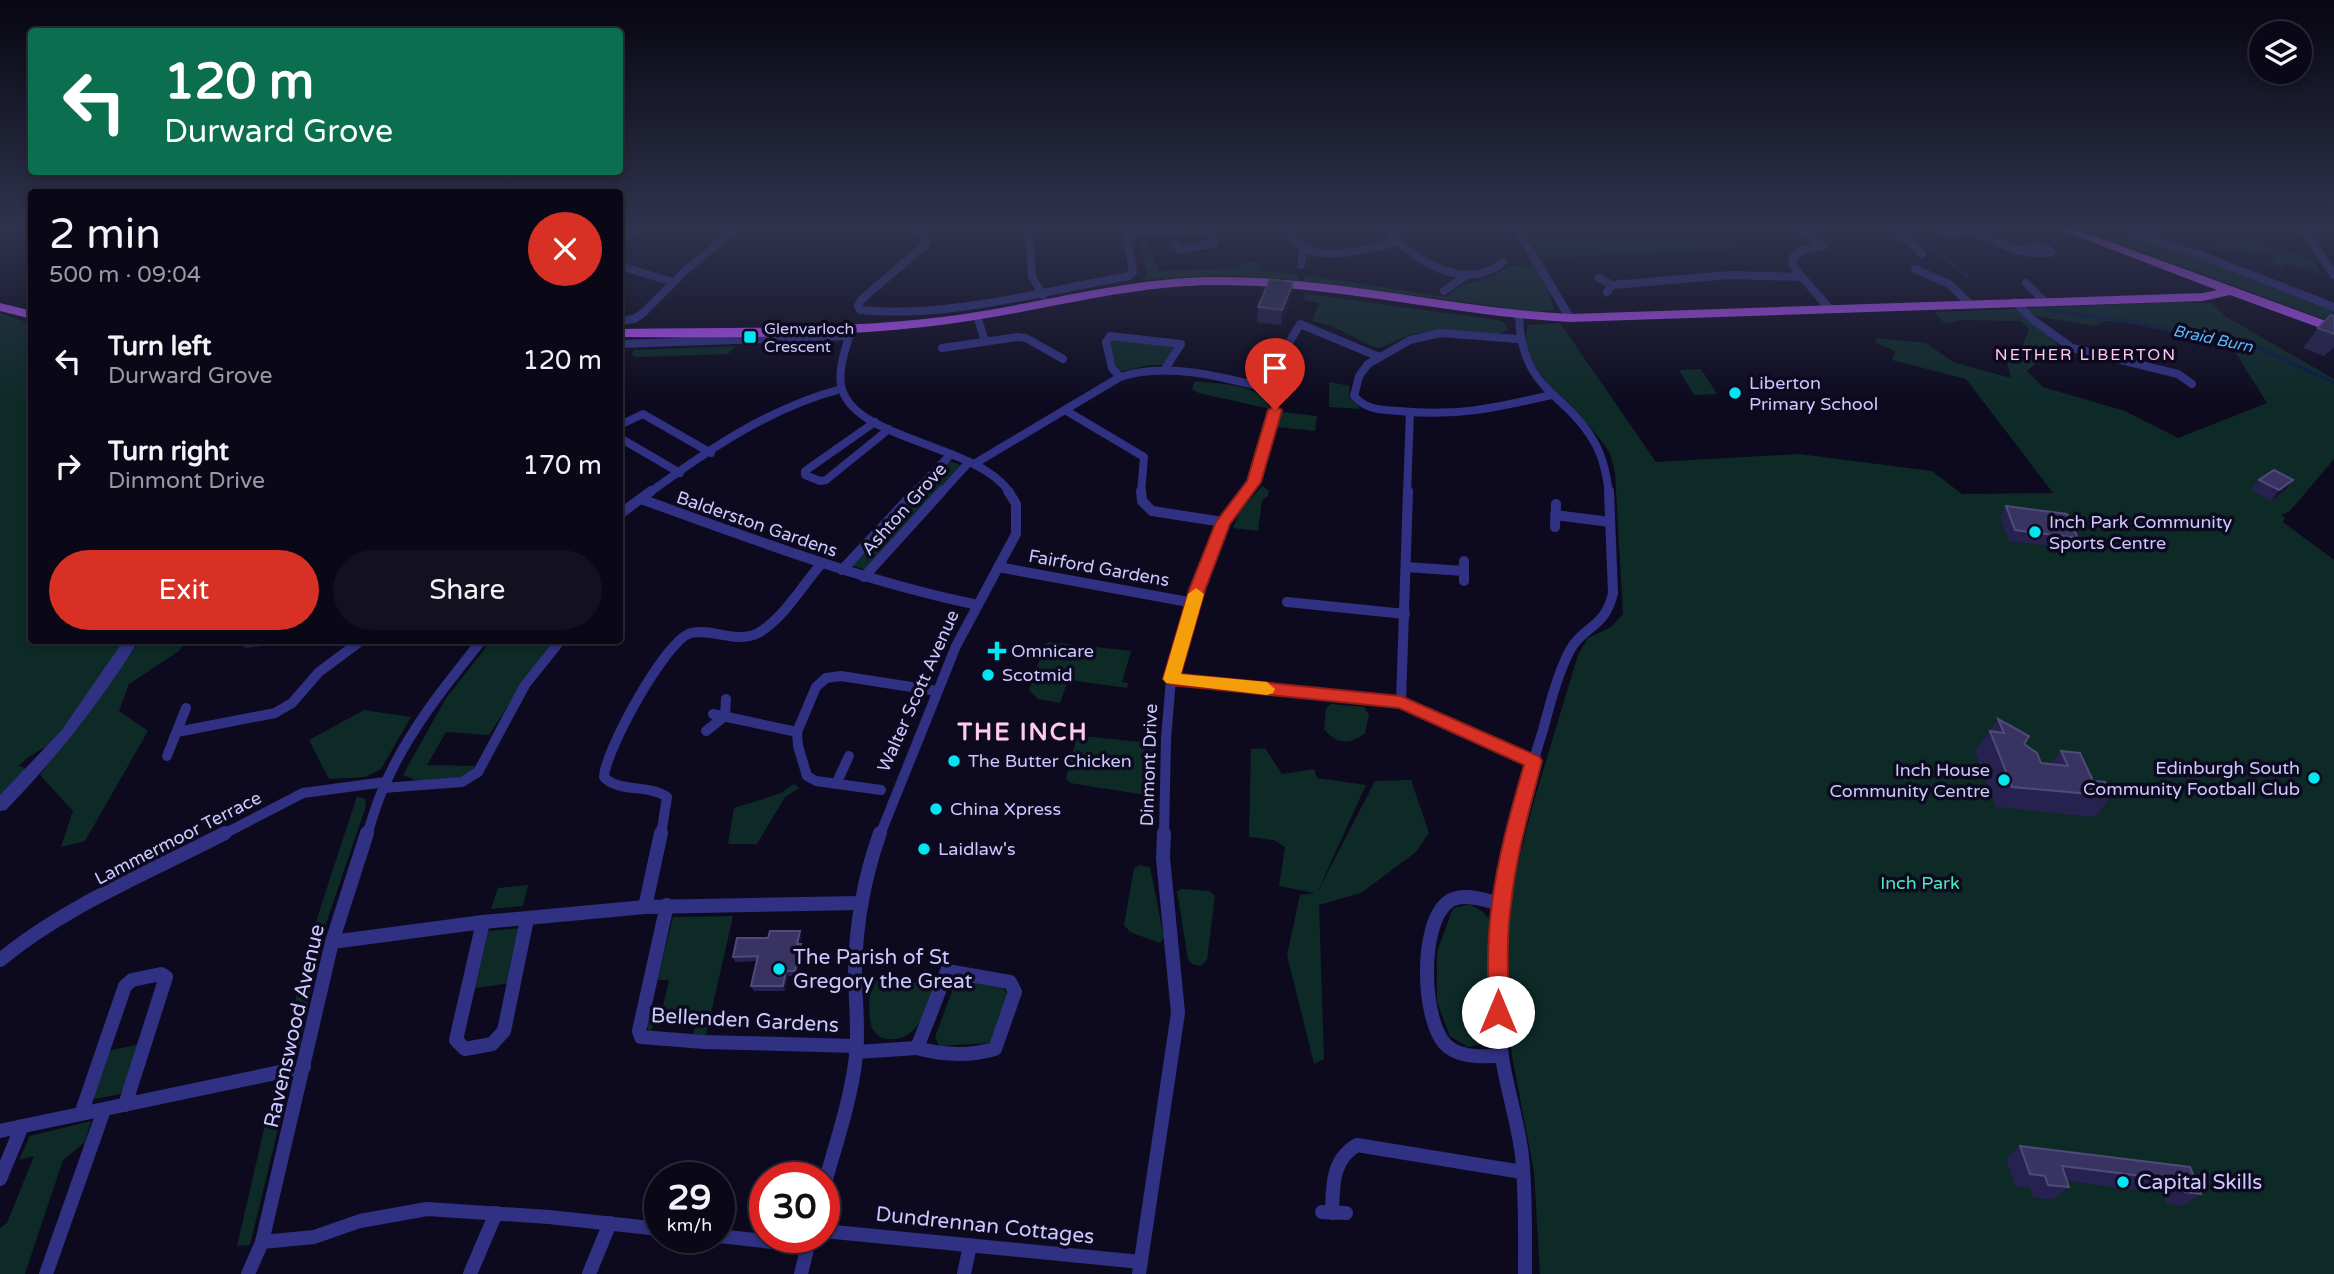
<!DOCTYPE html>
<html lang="en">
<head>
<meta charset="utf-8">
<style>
	body { margin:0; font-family:"Varela Round",sans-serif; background:#131120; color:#f1f3f6; height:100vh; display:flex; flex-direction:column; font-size:26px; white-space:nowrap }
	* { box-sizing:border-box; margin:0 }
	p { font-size:23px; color:#999aa1 }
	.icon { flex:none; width:38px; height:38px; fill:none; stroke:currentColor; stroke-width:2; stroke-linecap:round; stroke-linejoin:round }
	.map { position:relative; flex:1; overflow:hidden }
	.details { position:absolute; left:28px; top:189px; width:595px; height:455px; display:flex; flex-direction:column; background:#0a0817; border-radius:7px; box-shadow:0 4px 10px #0003,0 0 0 2px #2a2936 }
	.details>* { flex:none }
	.top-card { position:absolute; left:28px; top:28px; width:595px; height:147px; border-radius:7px; box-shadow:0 4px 10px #0003,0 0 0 2px #2a2936; background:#0b6e4f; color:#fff; overflow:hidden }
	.buttons { position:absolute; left:2249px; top:21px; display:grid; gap:14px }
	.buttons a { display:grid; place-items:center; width:63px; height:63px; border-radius:50%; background:#0a0817; box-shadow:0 4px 10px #0003,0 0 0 2px #2a2936; font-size:35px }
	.speed { position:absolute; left:644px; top:1162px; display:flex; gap:14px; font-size:35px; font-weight:700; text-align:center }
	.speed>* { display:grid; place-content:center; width:91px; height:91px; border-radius:50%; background:#0a0817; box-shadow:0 4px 10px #0003,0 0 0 2px #2a2936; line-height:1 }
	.speed small { font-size:18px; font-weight:400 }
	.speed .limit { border:10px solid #d22; background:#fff; color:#111 }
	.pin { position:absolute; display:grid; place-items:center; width:60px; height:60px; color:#fff; margin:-72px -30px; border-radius:50% 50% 50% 0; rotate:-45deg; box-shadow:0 0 7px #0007 }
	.pin .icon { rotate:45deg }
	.me { position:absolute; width:77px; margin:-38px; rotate:0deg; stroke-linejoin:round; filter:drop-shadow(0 0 5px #0008) }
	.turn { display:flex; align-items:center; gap:24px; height:147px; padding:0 21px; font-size:32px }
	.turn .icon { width:91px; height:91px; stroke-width:2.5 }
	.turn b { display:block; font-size:49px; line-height:60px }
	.round { display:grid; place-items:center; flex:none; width:74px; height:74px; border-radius:37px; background:#131120 }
	.overview { display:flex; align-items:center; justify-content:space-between; height:119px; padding:0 21px }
	h1 { font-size:42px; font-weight:600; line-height:52px }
	.action { display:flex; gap:14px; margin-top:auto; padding:14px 21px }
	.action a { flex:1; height:80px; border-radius:42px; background:#d93025; color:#fff; font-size:28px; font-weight:600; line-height:80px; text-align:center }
	.action a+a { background:#131120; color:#f1f3f6 }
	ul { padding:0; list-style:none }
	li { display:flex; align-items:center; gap:21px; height:105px; padding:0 21px }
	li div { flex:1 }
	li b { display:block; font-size:26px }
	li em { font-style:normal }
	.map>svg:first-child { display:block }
</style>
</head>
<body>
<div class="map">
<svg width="2334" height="1274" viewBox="0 0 2334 1274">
	<rect width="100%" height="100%" fill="#0d0a1f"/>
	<g fill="#0d2a27">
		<path d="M1523 227H1720L1739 248 1542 258Z"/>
		<path d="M2077 227H2103L2163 244 2334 310V323Z"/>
		<path d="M2181 227H2209L2231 232 2313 260 2321 274 2289 263 2282 268 2274 264 2268 268 2276 260 2271 258 2274 255 2265 251 2259 255 2232 247 2225 252 2209 245 2217 244 2216 243 2220 242 2217 239 2223 238C2210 229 2194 236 2181 227Z"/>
		<path d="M1146 239 1159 271 1239 268 1242 263 1257 261 1263 271 1297 275 1299 280 1227 275 1143 280 1147 271 1139 241Z"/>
		<path d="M1533 265 1546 285 1554 309 1539 312 1303 281 1305 275 1446 297 1462 285 1492 277 1510 266Z"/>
		<path d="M1306 294 1497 320 1504 322 1508 330 1497 335 1440 330 1412 334 1380 348 1373 347 1332 326 1312 321 1319 303 1303 300Z"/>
		<path d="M2180 302 2212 303 2225 316 2334 379V459L2290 511 2281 515 2285 518 2283 522 2334 560V1274H1540L1534 1172 1512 1056 1504 966 1513 883 1533 804 1578 655 1588 638 1611 627 1623 614 1615 473C1613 466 1612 458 1609 452 1591 417 1511 368 1528 325L1560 323 1656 462 1799 454 1932 471 1962 494 2053 493 1966 379 1892 360 1895 351 1874 342 1877 338 1926 343 1953 362 2011 378 2007 363 1998 357 2004 350 2020 352 2029 329 2021 321 1960 320 1945 324 1935 312 2017 309 2053 337 2064 356 2035 364 2027 371 2043 387 2125 411 2178 438 2267 403 2230 344 2128 323 2105 321 2095 326 2035 316 2025 308Z"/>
		<path d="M0 313 31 324 32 640 129 641C108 670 87 708 62 734 48 749 32 751 19 766L25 768 24 774 0 807Z"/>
		<path d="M1113 340 1172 345 1175 350 1164 365H1149L1122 371 1117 369 1110 343Z"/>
		<path d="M736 346 728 354 636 357 632 354 634 350Z"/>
		<path d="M1701 369 1717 394 1694 395 1679 370Z"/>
		<path d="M1195 381C1220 385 1260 382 1270 409L1199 393 1192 389Z"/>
		<path d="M1329 382 1350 386 1349 397 1361 409 1329 407Z"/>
		<path d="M1282 412 1317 416 1315 431 1277 427Z"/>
		<path d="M949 461 961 465 865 570 851 565Z"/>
		<path d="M1262 486 1269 491 1268 496 1262 500 1258 531 1233 528 1240 511Z"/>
		<path d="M144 641H187L179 651 129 684 119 711 148 731 85 841 61 847 73 811 40 775 136 646Z"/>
		<path d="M491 641H536L554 645 521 686 489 735 446 732 427 765 475 766 472 773 466 777 418 781 403 775 446 698Z"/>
		<path d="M1050 642 1131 651 1122 682 1128 683 1127 688 1068 680 1060 703 1038 699 1029 690 1045 644Z"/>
		<path d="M1331 704 1364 707 1369 715 1365 733C1350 745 1337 745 1324 729L1326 708Z"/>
		<path d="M364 710 411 717 381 769 365 777 329 779 309 740Z"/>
		<path d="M1083 736 1149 743 1156 749 1153 791 1145 795 1070 783 1066 778 1076 740Z"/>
		<path d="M1265 748 1282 774 1314 769 1317 778 1366 785 1317 893 1375 781 1411 780 1429 833 1416 852 1361 893 1319 905 1324 1059 1314 1064 1287 955 1300 895 1315 893 1279 886 1285 847 1274 840 1249 837 1251 749Z"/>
		<path d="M794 784 799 788 785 797 757 844H728L734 808 781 793Z"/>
		<path d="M357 796 365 799 366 806 318 947 300 1046 293 1056 282 1061 306 952Z"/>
		<path d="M1139 865 1150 867 1164 938 1160 943 1130 932 1124 925 1134 869Z"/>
		<path d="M528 885 523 906 491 909 498 888Z"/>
		<path d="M1182 889 1209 891 1215 896 1207 960 1200 966 1192 964 1188 959 1177 891Z"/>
		<path d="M1470 904 1483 912 1492 923V1033L1483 1044 1468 1047 1450 1036 1437 1002V952L1453 908Z"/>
		<path d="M733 916 706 1035 693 1034 697 1021 655 1020 650 1033 646 1025 650 1007 663 1006 669 980H657L673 917Z"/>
		<path d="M520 928 511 983 475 988 488 931Z"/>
		<path d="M870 976 937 985C925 1009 919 1043 886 1039 879 1038 873 1032 871 1025 868 1010 870 991 870 976Z"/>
		<path d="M957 978 1003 988 1008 995 990 1043 939 1046 935 1037Z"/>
		<path d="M139 1044 125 1089 120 1094 95 1099 93 1096 109 1051Z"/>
		<path d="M274 1086 284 1088 286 1096 250 1245 237 1246Z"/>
		<path d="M91 1121 85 1142 63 1160 25 1274H0V1228L7 1223 34 1156 19 1160 30 1136Z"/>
	</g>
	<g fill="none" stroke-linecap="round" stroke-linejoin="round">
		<g stroke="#061f42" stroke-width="3.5">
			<path d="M1908 227 1968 277"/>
			<path d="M2044 310 2129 321 2262 349 2334 383"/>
		</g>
		<g stroke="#303183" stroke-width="8">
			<path d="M908 227 926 235V244L861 300 858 306 860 310C946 319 1044 291 1129 276L1133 272 1126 227"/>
			<path d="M1029 227 1032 277 1043 295"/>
			<path d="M1294 227 1293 240C1316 265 1367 249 1396 242"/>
			<path d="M1384 227C1411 259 1465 294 1503 262"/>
			<path d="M1795 227 1824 246 1802 250 1793 257 1792 264 1802 277"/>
			<path d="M1894 227C1903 238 1914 243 1922 254"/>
			<path d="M1929 227 1953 235 1978 228"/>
			<path d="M2114 227 2198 254 2334 307"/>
			<path d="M2302 227 2334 275"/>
			<path d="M1974 231C1999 244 2024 257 2052 252L2040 245 2017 250"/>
			<path d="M1127 233 1206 229 1212 232 1215 243 1180 250 1176 245"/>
			<path d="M620 239 639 227"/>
			<path d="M1301 265 1303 250"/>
			<path d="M620 266 673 282"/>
			<path d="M1915 269 1949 284 1970 304"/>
			<path d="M1599 278 1612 285 1607 292"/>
			<path d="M2026 283 2044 301"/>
			<path d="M1612 285 1730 275 1802 277 1830 309"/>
			<path d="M1444 291 1464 277"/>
			<path d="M2015 302 2032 319 2072 348 2178 374 2192 384"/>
			<path d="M977 316 985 341"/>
			<path d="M1519 317C1522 394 1568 391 1597 447 1604 461 1607 477 1609 493"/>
			<path d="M620 321 634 319 642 314 688 268 738 227"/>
			<path d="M852 327C847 345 838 366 841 385 851 441 978 443 1010 493"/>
			<path d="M1518 339 1441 333 1410 340 1368 364 1359 376 1354 396C1366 410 1382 410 1399 411 1456 417 1496 408 1551 395"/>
			<path d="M1290 341 1300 324 1377 356"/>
			<path d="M620 344 850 336"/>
			<path d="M942 348 1018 337 1026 338 1063 359"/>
			<path d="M1120 377 1112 368 1106 342 1110 336 1181 344 1165 369"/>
			<path d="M1065 410 1144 457 1141 493"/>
			<path d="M875 422 805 471V475L820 481 826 480 889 429"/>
			<path d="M620 425 643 414 711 453"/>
			<path d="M620 438 680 473"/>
			<path d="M974 464 1120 377C1166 362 1219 376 1265 388L1274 399 1275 410 1254 482 1245 493"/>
			<path d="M649 493C708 450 769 408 841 389"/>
			<path d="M914 493 951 454"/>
			<path d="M941 493 969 462"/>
			<path d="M1407 493 1410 412"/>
		</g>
		<g stroke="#303183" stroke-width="10">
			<path d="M1141 491 1142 501 1152 511 1223 522"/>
			<path d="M641 499C752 539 862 581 978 605"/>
			<path d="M620 514 651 491"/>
			<path d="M1555 515 1610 522"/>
			<path d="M1555 527 1556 504"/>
			<path d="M1464 561V581"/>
			<path d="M998 567 1194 603"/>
			<path d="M1406 567 1464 571"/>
			<path d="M842 570 916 491"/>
			<path d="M864 577 942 491"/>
			<path d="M1287 602 1405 614"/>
			<path d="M1171 679 1401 702 1534 761"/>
			<path d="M1401 702 1408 491"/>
			<path d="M713 714 797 732"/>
			<path d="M706 731 725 716 726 699"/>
			<path d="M177 732 275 713 292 703 319 672 362 640"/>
			<path d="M167 756 186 708"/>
			<path d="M836 784 849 756"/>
			<path d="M383 788 462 782 478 772 525 685 561 640"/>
			<path d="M881 790 816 781 807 776 798 746 797 732 816 687 826 678 841 676 937 691"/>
			<path d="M222 835 303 793 385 782"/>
			<path d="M367 835C372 820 376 804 383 789 406 734 445 686 482 640"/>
			<path d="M661 835 667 797C649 784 619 793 604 777 605 751 666 639 691 633 714 628 738 645 760 632 785 616 802 586 821 564"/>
			<path d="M880 835 956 646 1016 534V504L1008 491"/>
			<path d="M1164 835 1166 739 1171 679 1197 590 1223 522 1247 491"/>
			<path d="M1513 835C1522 800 1532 765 1543 730 1550 704 1557 676 1569 652 1583 625 1605 629 1613 593L1609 491"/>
		</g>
		<g stroke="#303183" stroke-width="14">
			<path d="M1514 833C1496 905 1491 983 1502 1057 1507 1090 1518 1122 1522 1156 1526 1195 1525 1235 1525 1274"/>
			<path d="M1501 904C1486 901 1462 891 1448 902 1419 924 1422 1019 1445 1044 1459 1059 1484 1056 1502 1056"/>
			<path d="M667 905 639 1031 641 1037 704 1042 856 1046"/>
			<path d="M645 907 661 833"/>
			<path d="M483 922 456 1040 465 1049 492 1044 504 1031 527 919"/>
			<path d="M332 942 483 922 645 907 860 903"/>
			<path d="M0 960C65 906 150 872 225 833"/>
			<path d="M947 971 1010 982 1015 992 995 1049C970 1056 942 1055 917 1048Z"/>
			<path d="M856 1052 917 1048"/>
			<path d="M81 1114 125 986 132 980 161 974 166 977 125 1105"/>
			<path d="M0 1131 304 1067"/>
			<path d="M0 1179 22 1126"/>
			<path d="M824 1186C836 1143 851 1100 856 1056 859 1027 855 998 855 970 856 922 864 878 880 833"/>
			<path d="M1322 1212 1346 1213"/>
			<path d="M1332 1213C1333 1187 1331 1160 1357 1145L1522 1172"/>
			<path d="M824 1231 1141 1262"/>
			<path d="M719 1236 808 1246"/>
			<path d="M262 1242 314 1237 360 1221 427 1209 549 1217 660 1229"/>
			<path d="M46 1274 104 1110"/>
			<path d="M248 1274 262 1242 332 942 367 833"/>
			<path d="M470 1274 496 1213"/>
			<path d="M589 1274 610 1223"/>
			<path d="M801 1274 810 1237"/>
			<path d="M964 1274 970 1245"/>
			<path d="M1139 1274 1178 1013 1163 858 1164 833"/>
		</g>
		<g fill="#303183" fill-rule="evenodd">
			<path d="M1511 227H1521L1575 318 1574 320H1566L1565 318Z"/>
			<path d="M124 640H139C100 703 57 757 6 810L0 811V795L61 731Z"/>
		</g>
		<g fill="#b54fff" fill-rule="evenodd">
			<path d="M2053 227H2070L2334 324V333L2230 295 2203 301 1570 322C1451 316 1333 284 1213 285 1121 286 1032 314 941 325 835 338 726 338 620 337V329C727 327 835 330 942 317 1033 306 1121 278 1213 277 1333 276 1451 308 1570 314L2203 293 2217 290Z"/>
			<path d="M0 303 32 311V319L0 311Z"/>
		</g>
	</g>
	<g fill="#27214f">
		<path d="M1292 298 1281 325 1257 322 1258 307Z"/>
		<path d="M2334 316V347L2324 356 2303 348 2318 328Z"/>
		<path d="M2259 480 2285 490 2271 501 2251 490Z"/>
		<path d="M2006 506 2078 538 2070 548 2009 541 2000 517Z"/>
		<path d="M229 640H287L286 643 245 648 242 643 233 645Z"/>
		<path d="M1998 719 2041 763 2051 764 2061 751 2093 781 2112 796 2095 817 1996 807 1975 752Z"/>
		<path d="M800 931 802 936 800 944 802 949 797 976H788L785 991H754L751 986 757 961 735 962 733 957 768 938Z"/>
		<path d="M2020 1146 2190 1167 2201 1194 2183 1206 2167 1204 2163 1193 2067 1181 2069 1187 2053 1200 2033 1197 2030 1188 2015 1187 2006 1159Z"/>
	</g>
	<g fill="#151034">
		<path d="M1293 283 1292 298 1281 325 1282 310Z"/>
		<path d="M2293 480 2285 490 2271 501 2279 490Z"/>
		<path d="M229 640H239L242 643 233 645Z"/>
		<path d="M800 931 802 936 799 949 797 944Z"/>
		<path d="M801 944 802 949 797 976 795 971Z"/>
		<path d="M786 971 788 976 785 991 783 986Z"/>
	</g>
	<g fill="#393362" stroke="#504a7b" stroke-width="2">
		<path d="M1270 279 1293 283 1282 310 1258 307Z"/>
		<path d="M2331 315 2334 316V334L2318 328Z"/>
		<path d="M2274 470 2293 480 2279 490 2259 480Z"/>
		<path d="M2006 506 2067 514 2078 538 2015 530Z"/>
		<path d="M1998 719 2029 736 2024 744 2037 753 2041 763 2068 766 2061 751 2080 753 2093 781 2105 782 2112 796 2012 787 1990 731 2004 733Z"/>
		<path d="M770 931H800L797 944H801L795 971H786L783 986H751L758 956 733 957 737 938H768Z"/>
		<path d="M2020 1146 2190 1167 2201 1194 2185 1192 2181 1181 2062 1166 2069 1187 2048 1185 2045 1176 2030 1174Z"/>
	</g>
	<linearGradient id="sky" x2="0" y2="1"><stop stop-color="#070611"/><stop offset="0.56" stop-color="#2f334d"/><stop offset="1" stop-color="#2f334d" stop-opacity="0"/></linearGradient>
	<rect width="2334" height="405" fill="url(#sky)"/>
	<path fill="#d93025" stroke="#8d1f18" stroke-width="2" d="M1275 406 1282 410 1261 482 1230 524 1205 590 1181 674 1401 696 1540 757 1542 761C1530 808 1516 855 1511 904 1506 940 1508 976 1509 1012L1506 1018 1498 1021 1491 1018 1488 1012C1488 975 1487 939 1492 903 1498 856 1511 810 1524 765L1399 708 1171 685 1163 679 1189 590 1216 522 1247 481 1268 410Z"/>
	<path fill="#f59e0b" d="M1196 588 1204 594 1181 674 1267 682 1275 689 1273 693 1267 695 1166 683 1163 679 1188 594Z"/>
	<g fill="#00e7f3" stroke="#0d0a1f" stroke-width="2.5">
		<rect x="743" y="330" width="14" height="14" rx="3.5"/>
		<circle cx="1735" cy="393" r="7"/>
		<circle cx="2035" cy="532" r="7"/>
		<path d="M993.5 640.5h7v7h7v7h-7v7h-7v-7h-7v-7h7z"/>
		<circle cx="988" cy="675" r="7"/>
		<circle cx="954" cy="761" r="7"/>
		<circle cx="2314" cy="778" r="7"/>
		<circle cx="2004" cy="780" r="7"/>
		<circle cx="936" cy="809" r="7"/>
		<circle cx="924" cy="849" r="7"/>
		<circle cx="779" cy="969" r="7"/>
		<circle cx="2123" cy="1182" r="7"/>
	</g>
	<g text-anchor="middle" stroke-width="7" stroke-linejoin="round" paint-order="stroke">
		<g font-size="16" fill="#ccc8ff" stroke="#0d0a1f" text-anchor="start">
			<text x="764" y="334">Glenvarloch<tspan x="764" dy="18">Crescent</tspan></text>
		</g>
		<g font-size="16" font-style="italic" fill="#56b9ff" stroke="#0d0a1f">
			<text transform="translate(2213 338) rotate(12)" y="6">Braid Burn</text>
		</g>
		<g font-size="16" letter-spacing="2" fill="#ffcaee" stroke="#0d0a1f">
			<text x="2086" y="360">NETHER LIBERTON</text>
		</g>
		<g font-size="18" fill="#ccc8ff" stroke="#0d0a1f" text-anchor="start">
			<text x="1749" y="389">Liberton<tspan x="1749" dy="21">Primary School</tspan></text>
			<text x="2049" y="528">Inch Park Community<tspan x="2049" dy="21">Sports Centre</tspan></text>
			<text x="1011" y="657">Omnicare</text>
			<text x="1002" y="681">Scotmid</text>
			<text x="968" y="767">The Butter Chicken</text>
			<text x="2300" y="774" text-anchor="end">Edinburgh South<tspan x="2300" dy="21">Community Football Club</tspan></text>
			<text x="1990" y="776" text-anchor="end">Inch House<tspan x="1990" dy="21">Community Centre</tspan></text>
			<text x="950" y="815">China Xpress</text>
			<text x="938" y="855">Laidlaw's</text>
		</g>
		<g font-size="18" fill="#ccc8ff" stroke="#0d0a1f">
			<text transform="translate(904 509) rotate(-48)" y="6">Ashton Grove</text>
			<text transform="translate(757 524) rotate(19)" y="6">Balderston Gardens</text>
			<text transform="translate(1099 568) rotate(10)" y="6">Fairford Gardens</text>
			<text transform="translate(918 691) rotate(-66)" y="6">Walter Scott Avenue</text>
			<text transform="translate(1149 765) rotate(-88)" y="6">Dinmont Drive</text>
			<text transform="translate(178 838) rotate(-27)" y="6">Lammermoor Terrace</text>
		</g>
		<g font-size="18" fill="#49eaba" stroke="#0d0a1f">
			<text x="1920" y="889">Inch Park</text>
		</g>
		<g font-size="21" fill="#ccc8ff" stroke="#0d0a1f" text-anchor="start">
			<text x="793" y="964">The Parish of St<tspan x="793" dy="24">Gregory the Great</tspan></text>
			<text x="2137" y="1189">Capital Skills</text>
		</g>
		<g font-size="21" fill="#ccc8ff" stroke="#0d0a1f">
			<text transform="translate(745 1020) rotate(3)" y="7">Bellenden Gardens</text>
			<text transform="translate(294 1026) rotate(-77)" y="7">Ravenswood Avenue</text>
			<text transform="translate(985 1225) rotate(6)" y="7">Dundrennan Cottages</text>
		</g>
		<g font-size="24" font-weight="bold" letter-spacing="2" fill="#ffcaee" stroke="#0d0a1f">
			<text x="1023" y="740">THE INCH</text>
		</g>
	</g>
</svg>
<div class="buttons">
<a><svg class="icon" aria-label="layers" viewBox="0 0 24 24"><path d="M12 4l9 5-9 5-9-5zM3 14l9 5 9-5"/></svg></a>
</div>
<div class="speed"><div>29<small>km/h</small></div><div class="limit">30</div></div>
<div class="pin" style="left:1275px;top:410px;background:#d93025"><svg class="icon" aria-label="arrive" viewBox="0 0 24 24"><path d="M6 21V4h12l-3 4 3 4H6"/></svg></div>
<svg class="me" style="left:1498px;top:1012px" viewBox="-20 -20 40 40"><circle r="19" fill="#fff"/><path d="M0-13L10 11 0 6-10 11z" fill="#d93025"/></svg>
<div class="top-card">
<div class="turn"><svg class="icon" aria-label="left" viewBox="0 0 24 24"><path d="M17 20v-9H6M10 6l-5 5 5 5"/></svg><div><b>120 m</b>Durward Grove</div></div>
</div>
<section class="details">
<div class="overview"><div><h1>2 min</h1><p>500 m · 09:04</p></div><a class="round" style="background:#d93025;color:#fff"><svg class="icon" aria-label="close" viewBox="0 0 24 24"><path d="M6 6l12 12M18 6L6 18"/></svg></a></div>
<ul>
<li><svg class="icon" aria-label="left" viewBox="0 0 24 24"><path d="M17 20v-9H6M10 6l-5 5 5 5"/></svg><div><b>Turn left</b><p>Durward Grove</p></div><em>120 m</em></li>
<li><svg class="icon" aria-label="right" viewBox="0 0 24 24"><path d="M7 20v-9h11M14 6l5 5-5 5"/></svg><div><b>Turn right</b><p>Dinmont Drive</p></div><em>170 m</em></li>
</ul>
<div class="action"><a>Exit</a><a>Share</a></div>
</section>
</div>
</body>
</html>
